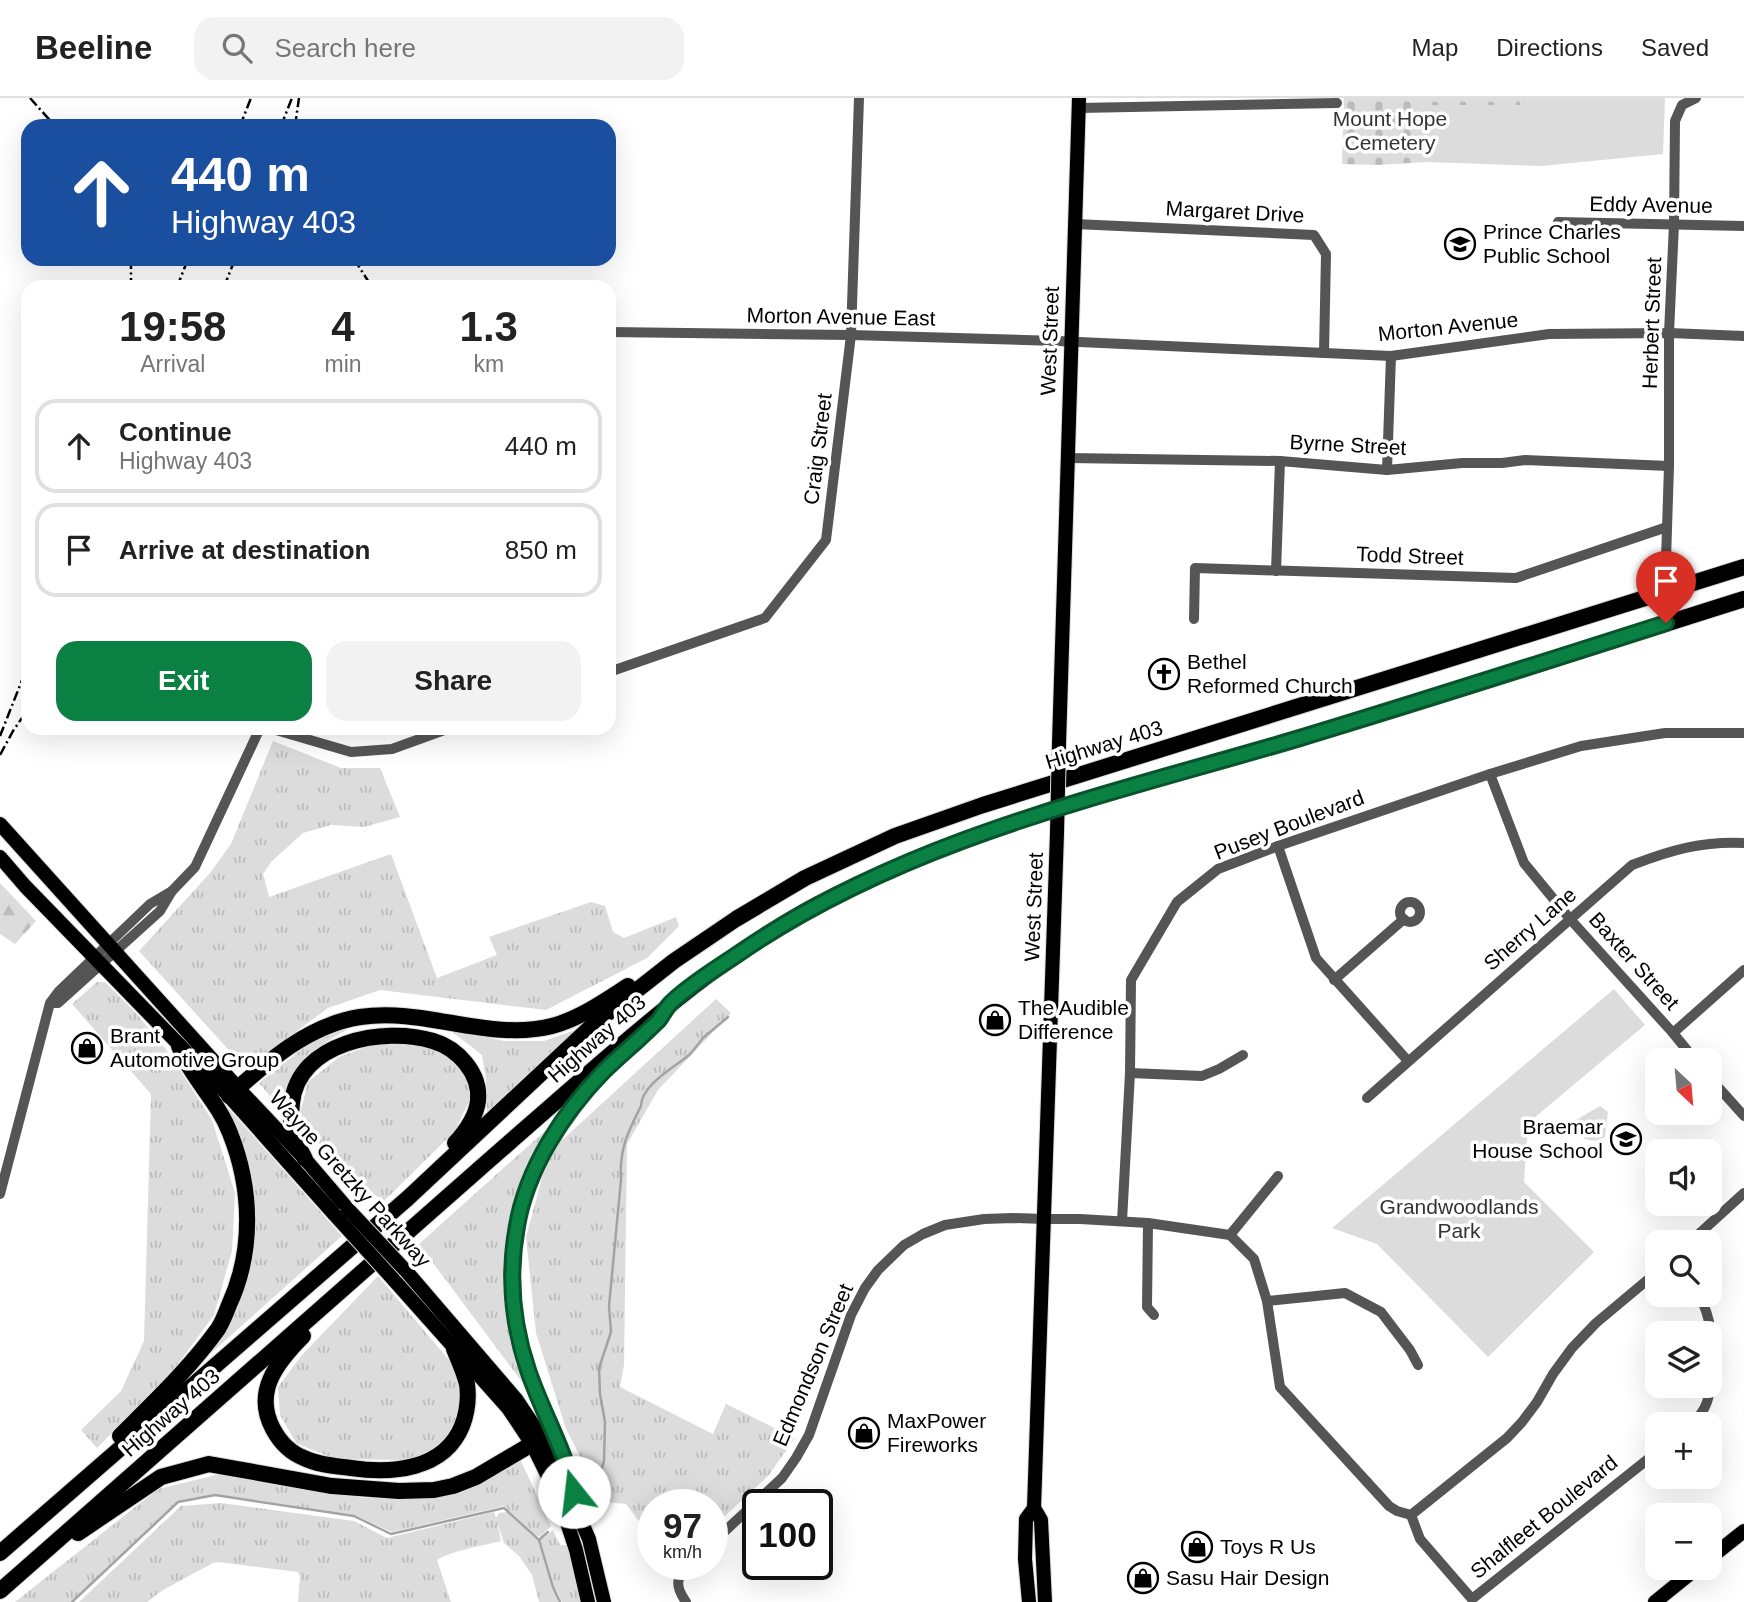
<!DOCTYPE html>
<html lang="en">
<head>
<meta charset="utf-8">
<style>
	body { margin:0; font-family:Helvetica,sans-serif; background:#f2f2f2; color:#222; height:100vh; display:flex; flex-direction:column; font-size:26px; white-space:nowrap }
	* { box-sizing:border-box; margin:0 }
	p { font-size:23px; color:#767676 }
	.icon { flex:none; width:38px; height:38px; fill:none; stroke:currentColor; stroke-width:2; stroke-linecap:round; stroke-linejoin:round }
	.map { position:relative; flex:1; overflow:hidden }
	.sheet { position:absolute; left:21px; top:182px; width:595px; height:455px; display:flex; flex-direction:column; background:#fff; border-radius:21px; box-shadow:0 7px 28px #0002 }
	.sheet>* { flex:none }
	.hud { position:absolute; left:21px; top:21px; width:595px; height:147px; border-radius:21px; box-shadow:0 7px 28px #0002; background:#1a4fa0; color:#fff; overflow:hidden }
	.needle { width:46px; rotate:154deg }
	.buttons { position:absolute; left:1645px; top:950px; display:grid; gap:14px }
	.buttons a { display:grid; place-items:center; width:77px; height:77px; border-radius:14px; background:#fff; box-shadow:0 7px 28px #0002; font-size:35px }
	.speed { position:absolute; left:637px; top:1391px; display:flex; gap:14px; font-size:35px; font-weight:700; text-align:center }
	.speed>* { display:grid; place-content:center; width:91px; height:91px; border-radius:50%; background:#fff; box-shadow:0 7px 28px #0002; line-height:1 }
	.speed small { font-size:18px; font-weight:400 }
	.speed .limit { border:4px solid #111; border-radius:10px; background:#fff; color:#111 }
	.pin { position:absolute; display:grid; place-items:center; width:60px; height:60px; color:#fff; margin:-72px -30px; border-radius:50% 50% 50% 0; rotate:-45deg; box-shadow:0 0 7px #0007 }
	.pin .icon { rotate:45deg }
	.me { position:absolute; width:77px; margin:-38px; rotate:344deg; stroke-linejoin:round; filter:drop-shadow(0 0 5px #0008) }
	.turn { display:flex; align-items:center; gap:24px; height:147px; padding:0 35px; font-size:32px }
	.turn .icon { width:91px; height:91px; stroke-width:2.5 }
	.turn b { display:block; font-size:49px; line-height:60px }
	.eta { display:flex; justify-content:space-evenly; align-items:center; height:119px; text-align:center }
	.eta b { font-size:42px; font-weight:700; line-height:49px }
	.primary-button { display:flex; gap:14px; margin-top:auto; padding:14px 35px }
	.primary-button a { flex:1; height:80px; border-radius:21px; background:#0b8043; color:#fff; font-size:28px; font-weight:700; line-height:80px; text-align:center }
	.primary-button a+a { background:#f2f2f2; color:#222 }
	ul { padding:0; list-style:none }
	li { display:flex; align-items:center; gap:21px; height:94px; margin:0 14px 10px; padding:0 21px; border:4px solid #e0e0e0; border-radius:21px }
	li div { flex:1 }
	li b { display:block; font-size:26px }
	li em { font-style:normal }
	header { display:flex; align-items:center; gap:42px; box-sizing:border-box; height:98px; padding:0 35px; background:#fff; border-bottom:2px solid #e0e0e0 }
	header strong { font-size:33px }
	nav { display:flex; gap:38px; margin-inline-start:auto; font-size:24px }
	.search { width:490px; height:63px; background:#f2f2f2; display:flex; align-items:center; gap:18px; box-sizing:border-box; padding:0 24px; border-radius:21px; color:#767676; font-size:26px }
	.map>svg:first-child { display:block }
</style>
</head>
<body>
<header>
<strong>Beeline</strong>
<div class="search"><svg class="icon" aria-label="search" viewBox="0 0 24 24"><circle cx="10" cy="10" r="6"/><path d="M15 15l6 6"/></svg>Search here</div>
<nav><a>Map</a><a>Directions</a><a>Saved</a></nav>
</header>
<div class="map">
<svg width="1744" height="1504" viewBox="0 0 1744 1504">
	<defs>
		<pattern id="grass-tufts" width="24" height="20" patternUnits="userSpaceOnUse" patternTransform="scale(1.75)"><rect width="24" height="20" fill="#dcdcdc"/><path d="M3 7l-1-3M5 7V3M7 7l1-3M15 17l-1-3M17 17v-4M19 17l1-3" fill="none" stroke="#bbb"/></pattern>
		<pattern id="forest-firs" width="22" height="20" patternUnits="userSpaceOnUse" patternTransform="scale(1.75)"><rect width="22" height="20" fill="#dcdcdc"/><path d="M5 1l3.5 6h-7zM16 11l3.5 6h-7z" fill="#bbb"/></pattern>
		<pattern id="cemetery-stones" width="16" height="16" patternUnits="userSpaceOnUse" patternTransform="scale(1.75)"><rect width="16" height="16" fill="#dcdcdc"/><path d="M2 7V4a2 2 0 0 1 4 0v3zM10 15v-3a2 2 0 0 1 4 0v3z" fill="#bbb"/></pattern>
	</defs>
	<rect width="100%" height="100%" fill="#fff"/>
	<g fill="url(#grass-tufts)">
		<path d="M273 643 341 670H380L400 719 364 729 331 727 303 735 271 764 263 776 269 799 391 756 437 880 497 857 489 839 591 804 605 808 613 834 624 840 676 819 679 828 647 860 546 912 380 892 328 910 246 971 139 853 210 775 231 746Z"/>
		<path d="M97 884H105L136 915 169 955 212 1022 235 1095 232 1153 214 1217 172 1274 97 1350 81 1332 121 1293 144 1243 151 996 72 906Z"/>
		<path d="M716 901 731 915 658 992 627 1046 624 1267 620 1289 713 1336 726 1306 795 1340 768 1378 712 1430V1407H653V1442L626 1406 604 1404 566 1331 536 1235 526 1139 549 1054Z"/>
		<path d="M592 926 487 1015 486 982 482 957 446 929 504 943H544Z"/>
		<path d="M351 929 328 943 304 963 284 1015 259 985 312 943Z"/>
		<path d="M418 945 450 957 467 975 470 1002 454 1034 383 1104 317 1044 311 1028 302 1024 300 1016 308 984 339 959 372 947Z"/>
		<path d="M221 1002 342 1138 209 1257 242 1197 255 1129Z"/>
		<path d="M555 1024 508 1179 509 1235 531 1296 419 1146Z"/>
		<path d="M378 1178 454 1268 462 1289 457 1325 442 1346 411 1362 335 1361 296 1345 280 1317 278 1289 302 1257Z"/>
		<path d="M514 1361 521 1363 551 1428 540 1439 535 1437 504 1408 392 1434 355 1417 215 1396 177 1404 71 1504H15L158 1391 220 1376 276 1387 364 1400 428 1399Z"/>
		<path d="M221 1405 354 1423 387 1440 494 1414 496 1420 499 1415 507 1414 538 1443 552 1488 559 1504H539L532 1477 519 1458 504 1445 497 1424 501 1443C482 1448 453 1452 437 1462L451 1504H298L300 1478 298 1474 218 1464 213 1465 163 1492 147 1504H79L181 1408Z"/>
		<path d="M553 1432 560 1447H569L583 1504H562L554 1488 540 1443Z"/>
	</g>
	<path fill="url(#forest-firs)" d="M0 785 36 823 15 846 0 836Z"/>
	<path fill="url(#cemetery-stones)" d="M1344 0H1521L1520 7H1431L1427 64 1378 67 1342 66Z"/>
	<g fill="#dcdcdc">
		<path d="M1521 0H1665L1663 56 1541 68 1427 64 1430 7H1520Z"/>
		<path d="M1614 891 1645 927 1528 1025 1524 1084 1594 1154 1488 1259 1377 1146 1332 1130Z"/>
		<path d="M1600 1008 1608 1014 1605 1039C1593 1045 1588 1043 1577 1036L1576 1022Z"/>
	</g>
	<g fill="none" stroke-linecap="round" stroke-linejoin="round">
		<g stroke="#a3a3a3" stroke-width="2.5">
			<path d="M591 1382 600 1377 604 1363 605 1324 600 1296 599 1270 611 1234 609 1208 621 1082C619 1051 628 1034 641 1008 641 987 675 969 689 957 694 952 698 946 703 940 711 933 720 926 728 919"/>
			<path d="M539 1442 548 1434"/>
			<path d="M72 1504 178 1404 215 1397 354 1418 391 1436 504 1410 539 1442 553 1489 560 1504"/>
		</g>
		<g stroke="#dbdbdb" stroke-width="16">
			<g id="major">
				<path d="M1059 646 1079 0"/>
				<path d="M0 726 238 990 305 1061 347 1110"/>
				<path d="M0 759 25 788 229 998 334 1116"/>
				<path d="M407 1174 516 1301 542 1340 566 1388 589 1441 604 1504"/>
				<path d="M393 1181 508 1310 532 1346 560 1403 576 1452 588 1504"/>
				<path d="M1710 1460 1744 1433"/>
				<path d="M1029 1504 1025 1461 1026 1421 1034 1410"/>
				<path d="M1045 1504 1041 1422 1034 1410 1057 735"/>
				<path d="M1655 1504 1697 1470"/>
			</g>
		</g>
		<g stroke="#dbdbdb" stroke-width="18">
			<g id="highway">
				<path d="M229 998C267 964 308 927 360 919 425 909 488 944 552 928 579 921 605 903 628 888"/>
				<path d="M305 1061C301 1053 296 1045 294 1037 290 1026 291 1016 292 1005 298 944 384 928 433 943 457 950 481 975 478 1003 476 1019 466 1033 455 1045"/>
				<path d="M303 1238C277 1264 253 1294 273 1331 280 1344 291 1355 304 1360 318 1367 336 1368 351 1370 392 1376 444 1372 462 1328 467 1315 469 1301 467 1286 464 1274 459 1263 454 1251"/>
				<path d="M120 1338C154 1304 190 1270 218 1231 223 1223 226 1215 229 1207 254 1153 252 1090 230 1035 218 1003 191 980 179 948"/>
				<path d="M578 1413C576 1401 574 1388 570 1377 560 1342 540 1307 528 1273 496 1178 512 1090 572 1011 583 997 594 982 607 970"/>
				<path d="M78 1435 161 1379 209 1366 332 1388 399 1393 434 1392 453 1388 476 1379 542 1340"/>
				<path d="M0 1455 408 1100 595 925 674 863 736 821 805 780 895 738 983 707 1744 469"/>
				<path d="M0 1493C159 1352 318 1211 478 1072 525 1031 571 990 618 950 685 893 756 836 836 797 980 725 1139 687 1293 642 1444 598 1594 548 1744 501"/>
			</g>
		</g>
		<g stroke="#555" stroke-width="10">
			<path d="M1079 10 1337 5"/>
			<path d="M1558 124 1744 128"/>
			<path d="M1075 126 1314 137 1326 156 1324 255"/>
			<path d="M609 234 851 237 1057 243 1391 258 1549 236 1669 235 1744 238"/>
			<path d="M1068 360 1280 363 1387 372 1462 365H1502L1525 362 1669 368"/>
			<path d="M1387 372 1391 258"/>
			<path d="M1666 462 1669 368V235L1674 126 1675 23 1682 7 1696 0"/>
			<path d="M1276 473 1280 363"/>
			<path d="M1194 521 1195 470 1516 480 1667 429"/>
			<path d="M609 574 765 520 826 442 851 237 859 0"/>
			<path d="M269 630 351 654 392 651 450 630"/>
			<path d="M1490 676 1524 765 1570 821 1673 935 1695 962"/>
			<path d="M1278 748 1316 860 1408 963"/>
			<circle cx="1410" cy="814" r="10"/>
			<path d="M1334 882 1404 821"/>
			<path d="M51 905H58L160 813 172 793 195 769 260 630"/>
			<path d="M1673 935 1744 872"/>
			<path d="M1130 975 1202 978 1219 971 1243 957"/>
			<path d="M1710 980 1744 1018"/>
			<path d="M1367 1000 1632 767C1671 752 1702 743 1744 745"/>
			<path d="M0 1096 50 905 59 893 150 806 172 793"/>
			<path d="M1122 1123 1130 975 1131 882 1177 804 1218 771 1278 748 1490 676 1581 648 1665 635H1744"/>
			<path d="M1148 1125 1147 1209 1154 1217"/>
			<path d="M1230 1137 1278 1078"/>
			<path d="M1690 1144 1744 1095"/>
			<path d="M1267 1203 1345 1195 1381 1214 1410 1252 1418 1267"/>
			<path d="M1691 1326C1698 1320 1704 1313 1707 1304 1711 1294 1710 1282 1711 1272 1712 1243 1713 1223 1699 1197"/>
			<path d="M1411 1417 1507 1340 1522 1324 1537 1304 1553 1276 1572 1250 1596 1225 1657 1174"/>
			<path d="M1411 1417 1420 1441 1472 1501 1657 1354"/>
			<path d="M712 1445 782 1380 796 1360 809 1337 851 1217 865 1190 878 1172 904 1147 923 1136 945 1127 984 1121 1013 1120 1045 1121H1080L1148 1125 1230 1137 1254 1161 1267 1203 1280 1289 1389 1408 1397 1413 1411 1417"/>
			<path d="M686 1504C675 1488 675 1480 690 1466"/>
		</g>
		<use href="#major" stroke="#000" stroke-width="14"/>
		<use href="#highway" stroke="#000" stroke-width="16"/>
		<g stroke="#000" stroke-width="2.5" stroke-dasharray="10 3.5 2 3.5" stroke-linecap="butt">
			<path d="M30 0 55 28"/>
			<path d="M240 28 251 0"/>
			<path d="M281 28 292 0"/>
			<path d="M295 28 299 0"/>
			<path d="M131 161V189"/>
			<path d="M354 161 372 189"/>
			<path d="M177 189 188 161"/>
			<path d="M224 189 235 161"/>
			<path d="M0 638 28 567"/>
			<path d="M0 657 13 633 28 611"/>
		</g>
		<g stroke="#dbdbdb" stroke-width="16" stroke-linecap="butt">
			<g id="major-bridge">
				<path d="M1057 735 1059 646"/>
				<path d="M347 1110 407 1174"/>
				<path d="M334 1116 393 1181"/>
			</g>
		</g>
		<use href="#major-bridge" stroke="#000" stroke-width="14"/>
	</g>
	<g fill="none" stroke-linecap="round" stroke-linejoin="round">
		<g stroke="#07532c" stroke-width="18">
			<path id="route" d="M574 1394C565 1352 542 1314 528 1272 512 1225 508 1177 517 1128 526 1072 564 1013 604 973 615 962 628 951 640 940 645 935 652 929 658 923 663 917 666 909 672 904 692 885 716 871 738 856 906 740 1108 697 1300 640 1422 603 1544 564 1666 525"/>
		</g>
		<use href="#route" stroke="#0b8043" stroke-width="12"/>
	</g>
	<defs>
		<g id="school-ring" transform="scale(1.575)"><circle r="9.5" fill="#fff" stroke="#000" stroke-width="1.5"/><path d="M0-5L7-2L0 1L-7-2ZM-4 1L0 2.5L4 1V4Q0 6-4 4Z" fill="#000"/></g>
		<g id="church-ring" transform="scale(1.575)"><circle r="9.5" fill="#fff" stroke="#000" stroke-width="1.5"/><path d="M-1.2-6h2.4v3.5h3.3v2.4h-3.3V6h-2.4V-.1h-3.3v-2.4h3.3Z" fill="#000"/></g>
		<g id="shop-ring" transform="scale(1.575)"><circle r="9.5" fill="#fff" stroke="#000" stroke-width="1.5"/><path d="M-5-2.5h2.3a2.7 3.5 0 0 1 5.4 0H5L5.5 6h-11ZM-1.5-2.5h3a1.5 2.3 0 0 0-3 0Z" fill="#000"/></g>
	</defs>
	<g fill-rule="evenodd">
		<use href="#school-ring" x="1460" y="146"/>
		<use href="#church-ring" x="1164" y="576"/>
		<use href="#shop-ring" x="995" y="922"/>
		<use href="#shop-ring" x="87" y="950"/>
		<use href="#school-ring" x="1626" y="1041"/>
		<use href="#shop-ring" x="864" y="1335"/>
		<use href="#shop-ring" x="1197" y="1449"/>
		<use href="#shop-ring" x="1143" y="1480"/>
	</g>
	<g text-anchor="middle" stroke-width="7" stroke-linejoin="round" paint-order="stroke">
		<g font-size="21" fill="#333" stroke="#fff">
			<text x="1390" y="28">Mount Hope<tspan x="1390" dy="24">Cemetery</tspan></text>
			<text x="1459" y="1116">Grandwoodlands<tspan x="1459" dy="24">Park</tspan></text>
		</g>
		<g font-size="21" fill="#000" stroke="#fff">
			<text transform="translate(1651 107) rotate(1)" y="7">Eddy Avenue</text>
			<text transform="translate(1235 114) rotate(3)" y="7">Margaret Drive</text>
			<text transform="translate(841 219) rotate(1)" y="7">Morton Avenue East</text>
			<text transform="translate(1652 225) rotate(-88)" y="7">Herbert Street</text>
			<text transform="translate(1448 229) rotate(-6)" y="7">Morton Avenue</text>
			<text transform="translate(1050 243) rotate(-88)" y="7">West Street</text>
			<text transform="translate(1348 347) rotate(3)" y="7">Byrne Street</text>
			<text transform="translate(818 351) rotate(-83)" y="7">Craig Street</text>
			<text transform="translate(1410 458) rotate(2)" y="7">Todd Street</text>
			<text transform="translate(1104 647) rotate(-17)" y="7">Highway 403</text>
			<text transform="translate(1289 727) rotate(-21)" y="7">Pusey Boulevard</text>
			<text transform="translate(1034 809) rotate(-88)" y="7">West Street</text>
			<text transform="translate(1530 831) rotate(-41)" y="7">Sherry Lane</text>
			<text transform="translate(1634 863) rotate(48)" y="7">Baxter Street</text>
			<text transform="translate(597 941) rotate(-41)" y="7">Highway 403</text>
			<text transform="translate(350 1081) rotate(48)" y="7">Wayne Gretzky Parkway</text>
			<text transform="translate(813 1267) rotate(-67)" y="7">Edmondson Street</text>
			<text transform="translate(171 1315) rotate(-41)" y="7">Highway 403</text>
			<text transform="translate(1544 1419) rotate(-39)" y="7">Shalfleet Boulevard</text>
		</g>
		<g font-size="21" fill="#000" stroke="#fff" text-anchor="start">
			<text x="1483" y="141">Prince Charles<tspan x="1483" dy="24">Public School</tspan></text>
			<text x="1187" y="571">Bethel<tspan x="1187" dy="24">Reformed Church</tspan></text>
			<text x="1018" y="917">The Audible<tspan x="1018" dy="24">Difference</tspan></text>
			<text x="110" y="945">Brant<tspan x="110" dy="24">Automotive Group</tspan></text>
			<text x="1603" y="1036" text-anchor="end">Braemar<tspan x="1603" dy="24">House School</tspan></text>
			<text x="887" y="1330">MaxPower<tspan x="887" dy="24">Fireworks</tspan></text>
			<text x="1220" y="1456">Toys R Us</text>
			<text x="1166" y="1487">Sasu Hair Design</text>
		</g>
	</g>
</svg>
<div class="buttons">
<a><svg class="needle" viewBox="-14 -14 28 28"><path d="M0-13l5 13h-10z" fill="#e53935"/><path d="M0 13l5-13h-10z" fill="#767676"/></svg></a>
<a><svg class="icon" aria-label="sound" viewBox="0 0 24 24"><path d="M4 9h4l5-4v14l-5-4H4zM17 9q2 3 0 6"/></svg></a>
<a><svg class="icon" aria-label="search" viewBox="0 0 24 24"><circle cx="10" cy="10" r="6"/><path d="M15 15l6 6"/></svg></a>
<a><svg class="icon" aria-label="layers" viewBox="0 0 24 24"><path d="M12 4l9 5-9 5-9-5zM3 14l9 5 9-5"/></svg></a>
<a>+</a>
<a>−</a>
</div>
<div class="speed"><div>97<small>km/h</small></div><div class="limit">100</div></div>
<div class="pin" style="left:1666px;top:525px;background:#d93025"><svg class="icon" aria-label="arrive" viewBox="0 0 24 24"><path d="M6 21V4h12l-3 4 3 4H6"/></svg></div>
<svg class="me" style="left:574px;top:1394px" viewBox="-20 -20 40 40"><circle r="19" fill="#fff"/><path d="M0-13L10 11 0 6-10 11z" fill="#0b8043"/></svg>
<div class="hud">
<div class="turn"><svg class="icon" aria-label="ahead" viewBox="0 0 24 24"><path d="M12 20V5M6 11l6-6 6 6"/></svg><div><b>440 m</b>Highway 403</div></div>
</div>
<section class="sheet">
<div class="eta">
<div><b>19:58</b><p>Arrival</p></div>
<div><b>4</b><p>min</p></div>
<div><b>1.3</b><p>km</p></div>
</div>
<ul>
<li><svg class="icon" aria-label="ahead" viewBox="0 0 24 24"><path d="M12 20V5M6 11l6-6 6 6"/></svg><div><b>Continue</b><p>Highway 403</p></div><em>440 m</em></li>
<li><svg class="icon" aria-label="arrive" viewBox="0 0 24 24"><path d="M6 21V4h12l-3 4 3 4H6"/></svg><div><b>Arrive at destination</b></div><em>850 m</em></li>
</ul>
<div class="primary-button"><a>Exit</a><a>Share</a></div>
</section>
</div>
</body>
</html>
